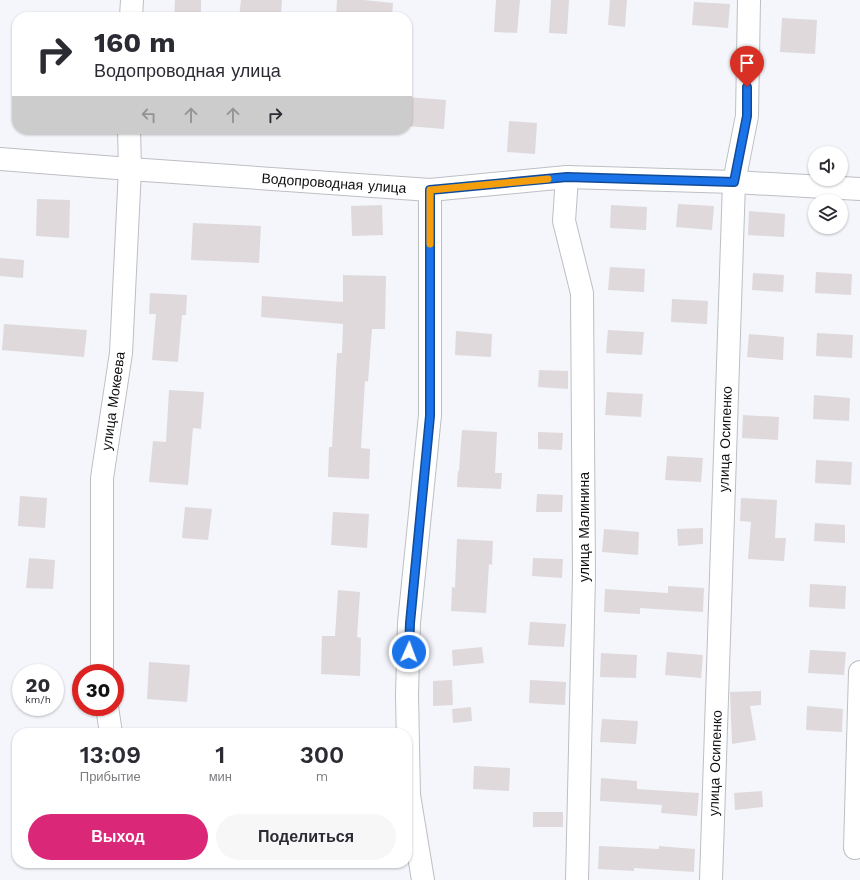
<!DOCTYPE html>
<html lang="ru">
<head>
<meta charset="utf-8">
<style>
	body { margin:0; font-family:"Work Sans",sans-serif; background:#f7f7f7; color:#2b2b33; height:100vh; display:flex; flex-direction:column; font-size:15px; white-space:nowrap }
	* { box-sizing:border-box; margin:0 }
	p { font-size:13px; color:#7c7c81 }
	.icon { flex:none; width:22px; height:22px; fill:none; stroke:currentColor; stroke-width:2; stroke-linecap:round; stroke-linejoin:round }
	.map { position:relative; flex:1; overflow:hidden }
	.details { position:absolute; left:12px; top:728px; width:400px; height:140px; display:flex; flex-direction:column; background:#fff; border-radius:16px; box-shadow:0 1px 3px #0004 }
	.details>* { flex:none }
	.top-card { position:absolute; left:12px; top:12px; width:400px; height:122px; border-radius:16px; box-shadow:0 1px 3px #0004; background:#fff; color:#2b2b33; overflow:hidden }
	.tools { position:absolute; left:808px; top:146px; display:grid; gap:8px }
	.tools a { display:grid; place-items:center; width:40px; height:40px; border-radius:50%; background:#fff; box-shadow:0 1px 3px #0004; font-size:20px }
	.speed { position:absolute; left:12px; top:664px; display:flex; gap:8px; font-size:20px; font-weight:700; text-align:center }
	.speed>* { display:grid; place-content:center; width:52px; height:52px; border-radius:50%; background:#fff; box-shadow:0 1px 3px #0004; line-height:1 }
	.speed small { font-size:10px; font-weight:400 }
	.speed .limit { border:6px solid #d22; background:#fff; color:#111 }
	.pin { position:absolute; display:grid; place-items:center; width:34px; height:34px; color:#fff; margin:-41px -17px; border-radius:50% 50% 50% 0; rotate:-45deg; box-shadow:0 0 4px #0007 }
	.pin .icon { rotate:45deg }
	.me { position:absolute; width:44px; margin:-22px; rotate:2deg; stroke-linejoin:round; filter:drop-shadow(0 0 3px #0008) }
	.turn { display:flex; align-items:center; gap:14px; height:84px; padding:0 16px; font-size:18px }
	.turn .icon { width:52px; height:52px; stroke-width:2.5 }
	.turn b { display:block; font-size:28px; line-height:34px }
	.lanes { display:flex; align-items:center; height:38px; padding:0 16px; background:#0003; justify-content:center; gap:20px; direction:ltr }
	.lanes .off { opacity:.35 }
	.eta { display:flex; justify-content:space-evenly; align-items:center; height:68px; text-align:center }
	.eta b { font-size:24px; font-weight:600; line-height:28px }
	.button { display:flex; gap:8px; margin-top:auto; padding:8px 16px }
	.button a { flex:1; height:46px; border-radius:24px; background:#db2777; color:#fff; font-size:16px; font-weight:600; line-height:46px; text-align:center }
	.button a+a { background:#f7f7f7; color:#2b2b33 }
	.map>svg:first-child { display:block }
</style>
</head>
<body>
<div class="map">
<svg width="860" height="880" viewBox="0 0 860 880">
	<rect width="100%" height="100%" fill="#f4f6fb"/>
	<g fill="#dfd9dc">
		<path d="M175 0H201V17H174Z"/>
		<path d="M241 0H282L281 17H239Z"/>
		<path d="M337 0H364L393 3 392 17H336Z"/>
		<path d="M496 0H520L517 33 494 32Z"/>
		<path d="M551 0H569L567 34 549 33Z"/>
		<path d="M610 0H627L625 27 608 25Z"/>
		<path d="M694 2 730 4 728 28 692 25Z"/>
		<path d="M782 18 817 20 815 54 780 52Z"/>
		<path d="M407 97 446 100 444 129 407 126Z"/>
		<path d="M509 121 537 123 535 154 507 152Z"/>
		<path d="M37 199 70 200 69 238 36 236Z"/>
		<path d="M678 204 714 206 712 230 676 227Z"/>
		<path d="M382 205 383 235 352 236 351 206Z"/>
		<path d="M611 205 647 207 646 230 610 228Z"/>
		<path d="M749 211 785 214 784 237 748 235Z"/>
		<path d="M193 223 261 226 259 263 191 260Z"/>
		<path d="M0 258 24 260 23 278 0 276Z"/>
		<path d="M610 267 645 269 644 292 608 290Z"/>
		<path d="M816 272 852 274 851 295 815 293Z"/>
		<path d="M753 273 784 275 783 292 752 290Z"/>
		<path d="M343 275 386 276 385 329H372L368 382 365 381 361 448 370 449 369 479 328 477 329 447H332L337 353H342L343 324 261 317 262 296 343 302Z"/>
		<path d="M150 293 187 295 186 315H182L178 362 152 360 156 314H149Z"/>
		<path d="M672 299 708 301 707 324 671 322Z"/>
		<path d="M4 324 87 330 84 357 2 350Z"/>
		<path d="M608 330 644 332 642 355 606 353Z"/>
		<path d="M456 331 492 334 491 357 455 355Z"/>
		<path d="M817 333 853 335 852 358 816 356Z"/>
		<path d="M749 334 784 337 783 360 747 357Z"/>
		<path d="M539 370 568 371V389L538 387Z"/>
		<path d="M169 390 204 392 201 429 193 428 188 485 149 482 153 441 166 442Z"/>
		<path d="M607 392 643 394 641 417 605 415Z"/>
		<path d="M814 395 850 398 849 421 813 419Z"/>
		<path d="M743 415 779 417 778 440 742 438Z"/>
		<path d="M462 430 497 432 495 473H502L501 489 457 487 458 471H459Z"/>
		<path d="M538 432 563 433 562 450 538 449Z"/>
		<path d="M667 456 703 458 701 482 665 480Z"/>
		<path d="M816 460 852 462 851 485 815 483Z"/>
		<path d="M537 494 563 495 562 512H536Z"/>
		<path d="M20 496 47 498 45 528 18 526Z"/>
		<path d="M741 498 777 500 775 538H786L784 561 748 559 751 522 740 521Z"/>
		<path d="M185 507 212 509 208 540 182 538Z"/>
		<path d="M333 512 369 514 367 548 331 545Z"/>
		<path d="M815 523 845 525V543L814 541Z"/>
		<path d="M703 528V544L678 546 677 529Z"/>
		<path d="M604 529 639 532 638 555 602 552Z"/>
		<path d="M457 539 493 541 492 565 489 564 486 613 451 611 452 587 455 588Z"/>
		<path d="M29 558 55 560 53 589 26 588Z"/>
		<path d="M533 558 563 559 562 578 532 576Z"/>
		<path d="M810 584 846 586 845 609 809 607Z"/>
		<path d="M668 586 704 588 703 612 640 608V614L604 612 605 589 668 593Z"/>
		<path d="M338 590 360 592 357 637 361 638 360 676 321 674 322 636H335Z"/>
		<path d="M530 622 566 624 564 647 528 645Z"/>
		<path d="M482 647 484 663 453 666 452 650Z"/>
		<path d="M810 650 846 652 844 675 808 673Z"/>
		<path d="M667 652 703 655 701 678 665 675Z"/>
		<path d="M601 653 637 655 636 678 600 677Z"/>
		<path d="M149 662 190 665 187 702 147 699Z"/>
		<path d="M452 680 453 705 433 706V681Z"/>
		<path d="M530 680 566 682 565 705 529 703Z"/>
		<path d="M761 691V705L750 706 756 740 732 744 730 692Z"/>
		<path d="M807 706 843 709 842 732 806 730Z"/>
		<path d="M471 707 472 721 453 723 452 709Z"/>
		<path d="M602 719 638 721 636 744 600 742Z"/>
		<path d="M474 766 510 768 509 791 473 789Z"/>
		<path d="M601 778 637 781V789L699 793 697 816 661 813 662 805 600 801Z"/>
		<path d="M762 791 763 807 735 810 734 793Z"/>
		<rect x="533" y="812" width="30" height="15"/>
		<path d="M599 846 659 849V846L695 849 694 872 634 868V871L598 869Z"/>
	</g>
	<g fill="none" stroke-linecap="round" stroke-linejoin="round">
		<g stroke="#bdbfc3" stroke-width="24">
			<g id="minor">
				<path d="M131 17 132 0"/>
				<path d="M0 159 130 169 430 190 567 177 734 182 860 189"/>
				<path d="M567 177 564 221 582 293 584 576 577 880"/>
				<path d="M102 673V478L121 353 130 169 129 129"/>
				<path d="M107 707 111 733"/>
				<path d="M855 848 860 672"/>
				<path d="M423 880 409 795 407 695 409 623 430 415V190"/>
				<path d="M711 880 734 182 747 116 749 0"/>
			</g>
		</g>
		<use href="#minor" stroke="#fff" stroke-width="22"/>
	</g>
	<g fill="none" stroke-linecap="round" stroke-linejoin="round">
		<g stroke="#114b97" stroke-width="10">
			<path id="route" d="M409 652 410 623 430 416V190L567 177 734 182 747 116V87"/>
		</g>
		<use href="#route" stroke="#1a73e8" stroke-width="7"/>
		<path stroke="#f59e0b" stroke-width="7" d="M430 244V190L548 179"/>
	</g>
	<g text-anchor="middle" stroke-width="3" stroke-linejoin="round" paint-order="stroke">
		<g font-size="14" fill="#101012" stroke="#fff">
			<text transform="translate(334 183) rotate(4)" y="5">Водопроводная улица</text>
			<text transform="translate(113 401) rotate(-82)" y="5">улица Мокеева</text>
			<text transform="translate(725 439) rotate(-88)" y="5">улица Осипенко</text>
			<text transform="translate(584 527) rotate(-90)" y="5">улица Малинина</text>
			<text transform="translate(715 763) rotate(-88)" y="5">улица Осипенко</text>
		</g>
	</g>
</svg>
<div class="tools">
<a><svg class="icon" aria-label="sound" viewBox="0 0 24 24"><path d="M4 9h4l5-4v14l-5-4H4zM17 9q2 3 0 6"/></svg></a>
<a><svg class="icon" aria-label="layers" viewBox="0 0 24 24"><path d="M12 4l9 5-9 5-9-5zM3 14l9 5 9-5"/></svg></a>
</div>
<div class="speed"><div>20<small>km/h</small></div><div class="limit">30</div></div>
<div class="pin" style="left:747px;top:87px;background:#d93025"><svg class="icon" aria-label="arrive" viewBox="0 0 24 24"><path d="M6 21V4h12l-3 4 3 4H6"/></svg></div>
<svg class="me" style="left:409px;top:652px" viewBox="-20 -20 40 40"><circle r="17" fill="#1a73e8" stroke="#fff" stroke-width="3"/><path d="M0-11L8 9 0 5-8 9z" fill="#fff"/></svg>
<div class="top-card">
<div class="turn"><svg class="icon" aria-label="right" viewBox="0 0 24 24"><path d="M7 20v-9h11M14 6l5 5-5 5"/></svg><div><b>160 m</b>Водопроводная улица</div></div>
<div class="lanes"><svg class="icon off" aria-label="left" viewBox="0 0 24 24"><path d="M17 20v-9H6M10 6l-5 5 5 5"/></svg><svg class="icon off" aria-label="ahead" viewBox="0 0 24 24"><path d="M12 20V5M6 11l6-6 6 6"/></svg><svg class="icon off" aria-label="ahead" viewBox="0 0 24 24"><path d="M12 20V5M6 11l6-6 6 6"/></svg><svg class="icon" aria-label="right" viewBox="0 0 24 24"><path d="M7 20v-9h11M14 6l5 5-5 5"/></svg></div>
</div>
<section class="details">
<div class="eta">
<div><b>13:09</b><p>Прибытие</p></div>
<div><b>1</b><p>мин</p></div>
<div><b>300</b><p>m</p></div>
</div>
<div class="button"><a>Выход</a><a>Поделиться</a></div>
</section>
</div>
</body>
</html>
